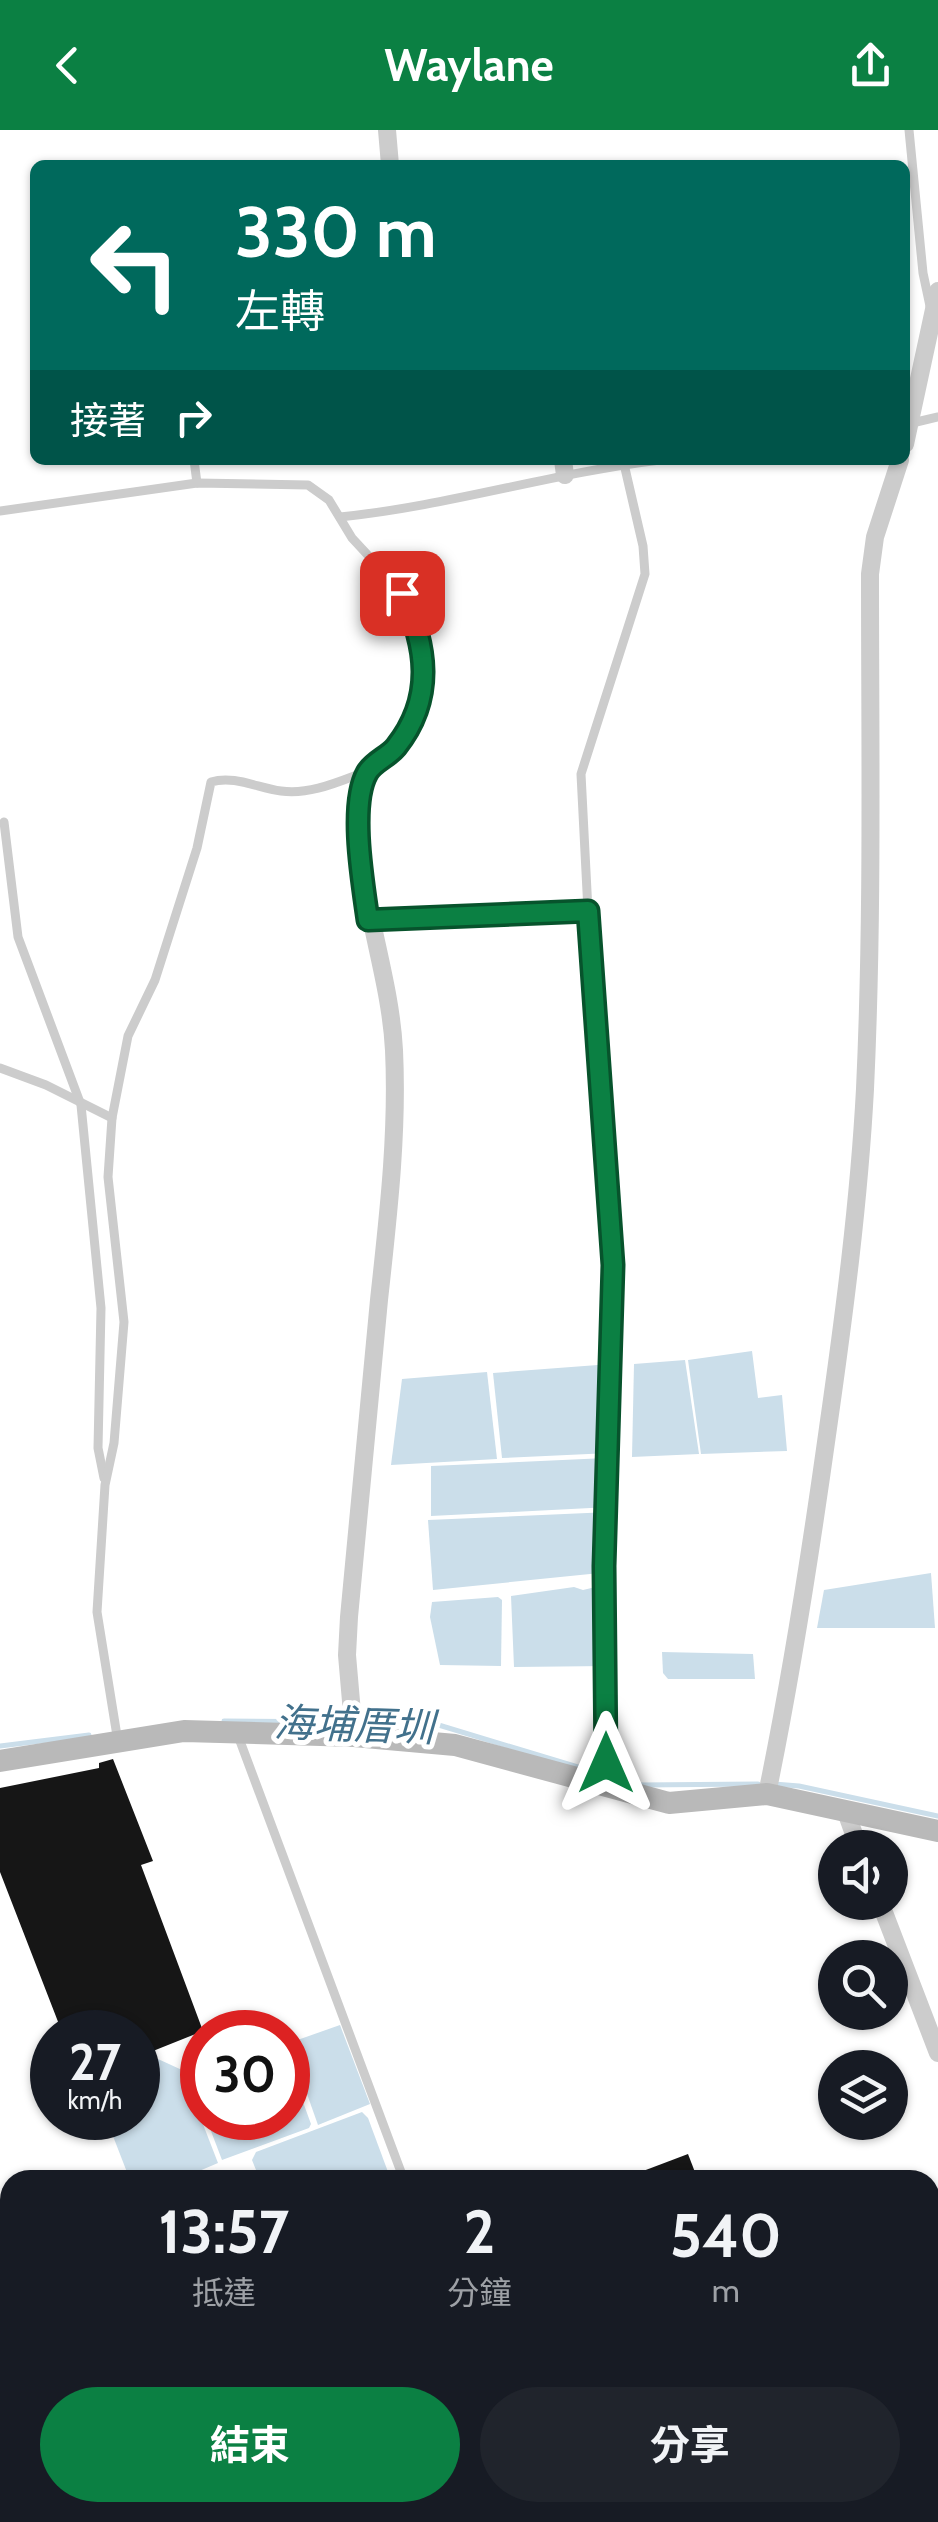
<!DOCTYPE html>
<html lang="zh-TW">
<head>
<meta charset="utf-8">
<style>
	body { margin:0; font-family:Cabin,"Noto Sans TC",sans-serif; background:#20242c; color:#f1f3f6; height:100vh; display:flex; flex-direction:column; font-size:38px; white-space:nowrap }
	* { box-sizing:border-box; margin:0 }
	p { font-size:32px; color:#9ea1a6 }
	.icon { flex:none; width:55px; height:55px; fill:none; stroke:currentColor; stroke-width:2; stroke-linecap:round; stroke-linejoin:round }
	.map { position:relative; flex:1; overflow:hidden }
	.drawer { position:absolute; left:0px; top:2040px; width:940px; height:352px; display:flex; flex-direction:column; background:#171b24; border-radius:30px 30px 0 0; box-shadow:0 2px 8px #0004 }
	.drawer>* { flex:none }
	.hud { position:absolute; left:30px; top:30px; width:880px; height:305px; border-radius:15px; box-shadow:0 2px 8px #0004; background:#00695c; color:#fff; overflow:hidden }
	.controls { position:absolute; left:818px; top:1700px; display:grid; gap:20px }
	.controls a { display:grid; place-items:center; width:90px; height:90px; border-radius:50%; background:#171b24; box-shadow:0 2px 8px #0004; font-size:50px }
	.speed { position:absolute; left:30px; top:1880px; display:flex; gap:20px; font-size:50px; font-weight:700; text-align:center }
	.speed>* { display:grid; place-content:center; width:130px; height:130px; border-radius:50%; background:#171b24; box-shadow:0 2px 8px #0004; line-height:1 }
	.speed small { font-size:25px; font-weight:400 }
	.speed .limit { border:15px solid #d22; background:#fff; color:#111 }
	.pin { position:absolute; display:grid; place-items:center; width:85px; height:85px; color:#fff; margin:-42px; border-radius:20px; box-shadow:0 5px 15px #0006 }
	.me { position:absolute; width:110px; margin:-55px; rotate:0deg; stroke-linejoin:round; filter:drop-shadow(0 0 8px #0008) }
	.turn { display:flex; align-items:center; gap:35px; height:210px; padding:0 40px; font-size:45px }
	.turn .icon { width:130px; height:130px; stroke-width:2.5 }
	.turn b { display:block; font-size:70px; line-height:85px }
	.then { display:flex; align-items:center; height:95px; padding:0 40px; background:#0003; gap:20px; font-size:38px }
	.eta { display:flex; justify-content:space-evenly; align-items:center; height:170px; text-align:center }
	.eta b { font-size:60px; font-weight:700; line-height:70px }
	.cta { display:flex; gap:20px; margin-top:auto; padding:20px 40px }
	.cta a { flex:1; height:115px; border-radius:60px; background:#0b8043; color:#fff; font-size:40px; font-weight:700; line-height:115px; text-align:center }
	.cta a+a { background:#20242c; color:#f1f3f6 }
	header { display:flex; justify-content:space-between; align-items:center; height:130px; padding:0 40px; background:#0b8043; color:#fff; font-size:45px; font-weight:700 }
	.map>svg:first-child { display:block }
</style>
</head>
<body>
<header><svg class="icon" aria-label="back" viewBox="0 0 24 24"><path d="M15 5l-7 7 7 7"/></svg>Waylane<svg class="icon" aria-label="share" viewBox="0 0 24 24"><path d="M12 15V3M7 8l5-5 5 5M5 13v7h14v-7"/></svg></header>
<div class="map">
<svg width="938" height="2392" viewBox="0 0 938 2392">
	<rect width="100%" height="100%" fill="#fff"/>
	<g fill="#cbdeea">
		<path d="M752 1221 758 1268 782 1265 787 1321 701 1324 688 1230Z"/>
		<path d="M685 1230 699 1324 632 1327 634 1234Z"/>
		<path d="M611 1234 610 1323 502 1328 493 1243Z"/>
		<path d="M487 1242 497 1329 391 1335 402 1249Z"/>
		<path d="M606 1328 610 1377 431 1386V1336Z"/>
		<path d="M610 1382V1442L433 1460 428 1390Z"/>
		<path d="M931 1443 935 1498H817L824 1460Z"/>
		<path d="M608 1454 607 1536 514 1537 511 1466 574 1457 583 1460Z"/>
		<path d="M498 1467 502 1470 501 1536 440 1535 430 1487 432 1472Z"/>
		<path d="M662 1522 753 1524 755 1549H668L663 1543Z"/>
		<path d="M340 1895 370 1974 318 1995 289 1913Z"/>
		<path d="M158 1929 182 1940 218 2033 178 2050H130L106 1988H138V1936Z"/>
		<path d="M288 1931 311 1994 309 1998 222 2030 206 1988H288Z"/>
		<path d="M362 1982 368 1988 391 2050H260L252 2030 256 2022Z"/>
	</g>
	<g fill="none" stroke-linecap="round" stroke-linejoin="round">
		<g stroke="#cbdeea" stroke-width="5">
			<path d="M224 1591 348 1592"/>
			<path d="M359 1592 432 1593 581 1638"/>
			<path d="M0 1616 89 1605"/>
			<path d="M774 1654 799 1656 938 1686"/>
			<path d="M639 1655 758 1654"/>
		</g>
	</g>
	<g fill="#161616">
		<path d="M113 1629 153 1731 141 1735 203 1901 138 1927V1902H62L0 1742V1658L99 1638V1633Z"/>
		<path d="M688 2024 698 2050H622V2049Z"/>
	</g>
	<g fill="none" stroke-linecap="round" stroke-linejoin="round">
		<g stroke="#ccc" stroke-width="9">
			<path d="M909 0 923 143 930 176"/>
			<path d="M908 294 938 287"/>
			<path d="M194 330 197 353"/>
			<path d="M0 381 197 353 308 355 329 370 352 408 377 435"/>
			<path d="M340 387C448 376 552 343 660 330"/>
			<path d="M4 692 18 807 81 975 101 1178 98 1318 104 1348"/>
			<path d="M369 790 588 781 581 644 645 444 643 416 624 334"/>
			<path d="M0 938 46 955 112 988"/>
			<path d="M237 1603 404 2050"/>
			<path d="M118 1612 97 1482 105 1355 114 1313 124 1192 108 1047 112 988 128 906 155 850 197 718 211 652C234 645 258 658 281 661 310 665 338 652 365 642"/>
			<path d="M930 2331 938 2328"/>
			<path d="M533 2382 536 2392"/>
			<path d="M769 2392 794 2382"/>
		</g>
		<g stroke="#ccc" stroke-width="18">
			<path d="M387 0 390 35"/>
			<path d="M905 314 938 161"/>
			<path d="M563 330 565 345"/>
			<path d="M588 781 613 1135 605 1436 606 1633 602 1656"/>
			<path d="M354 1606 347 1525 349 1487C359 1381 369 1275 379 1170 388 1087 398 1004 394 920 390 844 360 774 360 696 360 680 360 659 367 644 375 627 399 619 408 601 438 536 422 485 377 435"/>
			<path d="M767 1664C792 1543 811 1420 828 1298 844 1186 859 1072 865 959 873 788 870 616 870 444L875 407 900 330"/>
			<path d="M846 1682 859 1718"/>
			<path d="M880 1772 938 1923"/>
		</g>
		<path stroke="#b9b9b9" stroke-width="22" d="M0 1631 184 1601 354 1606 455 1615 669 1673 767 1664 938 1701"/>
	</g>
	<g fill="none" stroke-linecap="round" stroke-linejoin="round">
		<g stroke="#07532c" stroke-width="25">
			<path id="route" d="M402 463C427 515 435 568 396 617 388 627 373 632 367 643 349 675 363 754 368 790L588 781 613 1135 604 1436 606 1633"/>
		</g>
		<use href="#route" stroke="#0b8043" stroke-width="18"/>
	</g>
	<g text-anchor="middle" stroke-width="10" stroke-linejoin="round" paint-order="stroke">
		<g font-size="40" font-style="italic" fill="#42718c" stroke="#fff">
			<text transform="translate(354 1595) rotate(2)" y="14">海埔厝圳</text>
		</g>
	</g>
</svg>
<div class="controls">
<a><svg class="icon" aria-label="sound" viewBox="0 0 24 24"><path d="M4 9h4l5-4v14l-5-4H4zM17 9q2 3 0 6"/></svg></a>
<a><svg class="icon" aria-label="search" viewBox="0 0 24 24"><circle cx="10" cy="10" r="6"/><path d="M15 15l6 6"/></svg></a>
<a><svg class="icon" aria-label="layers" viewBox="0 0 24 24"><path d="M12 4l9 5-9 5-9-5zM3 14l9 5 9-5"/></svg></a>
</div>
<div class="speed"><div>27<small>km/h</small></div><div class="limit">30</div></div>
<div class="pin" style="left:402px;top:463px;background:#d93025"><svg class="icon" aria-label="arrive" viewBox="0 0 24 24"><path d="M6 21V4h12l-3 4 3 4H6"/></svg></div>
<svg class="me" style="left:606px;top:1633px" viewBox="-20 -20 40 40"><path d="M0-17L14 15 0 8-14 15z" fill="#0b8043" stroke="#fff" stroke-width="4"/></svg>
<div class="hud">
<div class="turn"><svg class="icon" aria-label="left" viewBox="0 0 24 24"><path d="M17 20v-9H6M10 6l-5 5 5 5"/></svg><div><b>330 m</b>左轉</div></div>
<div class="then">接著<svg class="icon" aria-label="right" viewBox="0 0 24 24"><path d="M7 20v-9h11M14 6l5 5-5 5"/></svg></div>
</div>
<section class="drawer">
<div class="eta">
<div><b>13:57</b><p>抵達</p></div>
<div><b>2</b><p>分鐘</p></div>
<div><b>540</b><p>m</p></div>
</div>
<div class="cta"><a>結束</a><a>分享</a></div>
</section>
</div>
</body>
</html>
